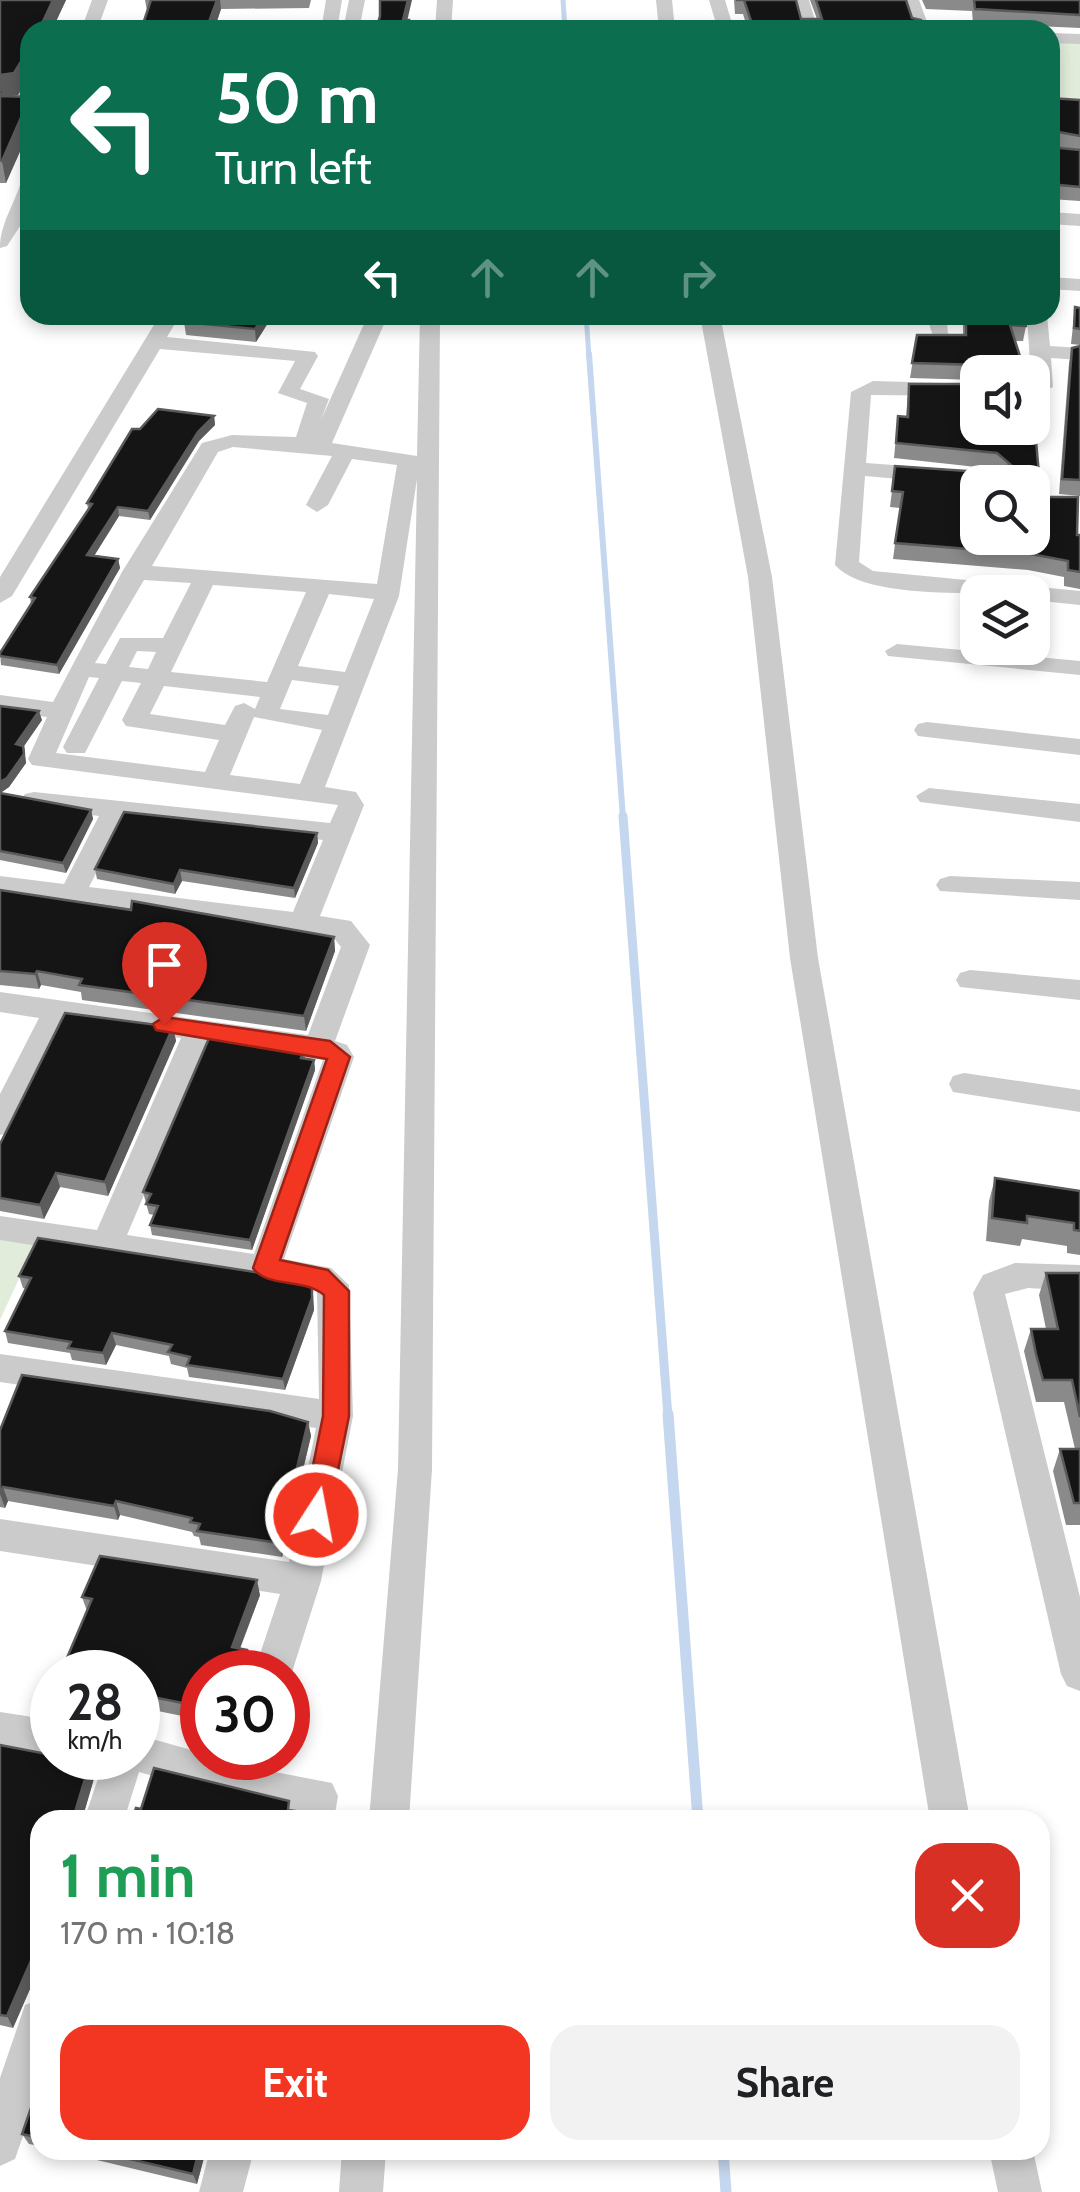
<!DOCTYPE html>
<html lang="en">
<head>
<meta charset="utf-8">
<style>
	body { margin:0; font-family:Cabin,sans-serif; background:#f2f2f2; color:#202124; height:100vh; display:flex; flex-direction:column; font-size:38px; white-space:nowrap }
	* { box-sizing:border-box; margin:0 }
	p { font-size:32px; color:#757577 }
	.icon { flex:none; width:55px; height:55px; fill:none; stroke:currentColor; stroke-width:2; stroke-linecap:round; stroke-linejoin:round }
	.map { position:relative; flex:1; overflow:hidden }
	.panel { position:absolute; left:30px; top:1810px; width:1020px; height:350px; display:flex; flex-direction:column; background:#fff; border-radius:30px; box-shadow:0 5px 15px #0003 }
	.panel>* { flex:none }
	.banner { position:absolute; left:20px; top:20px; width:1040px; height:305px; border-radius:30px; box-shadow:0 5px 15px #0003; background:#0b6e4f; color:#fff; overflow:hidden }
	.fabs { position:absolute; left:960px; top:355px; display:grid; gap:20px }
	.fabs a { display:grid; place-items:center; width:90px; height:90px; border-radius:20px; background:#fff; box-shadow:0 5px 15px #0003; font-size:50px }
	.speed { position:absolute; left:30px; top:1650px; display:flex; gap:20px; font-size:50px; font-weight:700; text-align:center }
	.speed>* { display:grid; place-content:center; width:130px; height:130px; border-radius:50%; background:#fff; box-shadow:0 5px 15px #0003; line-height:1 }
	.speed small { font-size:25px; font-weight:400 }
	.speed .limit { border:15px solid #d22; background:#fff; color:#111 }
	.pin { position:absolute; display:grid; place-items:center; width:85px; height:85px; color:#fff; margin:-102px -42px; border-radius:50% 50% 50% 0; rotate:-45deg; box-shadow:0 0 10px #0007 }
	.pin .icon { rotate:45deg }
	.me { position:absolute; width:110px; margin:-55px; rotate:11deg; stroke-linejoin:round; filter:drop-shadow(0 0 8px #0008) }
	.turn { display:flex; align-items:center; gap:35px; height:210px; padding:0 30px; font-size:45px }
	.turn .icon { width:130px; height:130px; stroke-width:2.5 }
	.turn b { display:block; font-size:70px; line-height:85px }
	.lanes { display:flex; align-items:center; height:95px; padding:0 30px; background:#0003; justify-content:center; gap:50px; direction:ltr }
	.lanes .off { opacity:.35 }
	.round { display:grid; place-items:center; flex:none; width:105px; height:105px; border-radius:30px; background:#f2f2f2 }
	.headline { display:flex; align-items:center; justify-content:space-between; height:170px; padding:0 30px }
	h1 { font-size:60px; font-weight:700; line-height:75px; color:#1e9e55 }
	.action { display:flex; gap:20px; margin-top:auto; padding:20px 30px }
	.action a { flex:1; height:115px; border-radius:30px; background:#f33622; color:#fff; font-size:40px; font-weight:700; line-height:115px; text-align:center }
	.action a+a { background:#f2f2f2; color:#202124 }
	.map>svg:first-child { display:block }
</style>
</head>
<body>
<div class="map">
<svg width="1080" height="2192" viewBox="0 0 1080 2192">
	<rect width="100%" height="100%" fill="#fff"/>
	<g fill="#e1edda">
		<path d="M1050 42 1080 43V99L1050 97Z"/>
		<path d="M0 1238 35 1244 0 1320Z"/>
	</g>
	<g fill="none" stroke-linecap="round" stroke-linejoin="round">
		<g stroke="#c5d7ee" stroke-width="5">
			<path d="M563 0 565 30"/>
			<path d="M586 315 589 357"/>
		</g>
		<path stroke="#c5d7ee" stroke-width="6" d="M589 354 623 818"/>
		<path stroke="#c5d7ee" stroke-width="9" d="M623 816 668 1417"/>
		<g stroke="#c5d7ee" stroke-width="11">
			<path d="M668 1414 698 1820"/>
			<path d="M723 2150 726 2192"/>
		</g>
		<g fill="#cbcbcb" fill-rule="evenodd">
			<path d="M92 0H108L97 30H81Z"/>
			<path d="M326 0H342L337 30H321Z"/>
			<path d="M349 0H365L359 30H343Z"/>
			<path d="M437 0H453L451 30H435Z"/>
			<path d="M656 0H672L675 30H659Z"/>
			<path d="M709 0H725L734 30H718Z"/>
			<path d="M793 0H809L818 30H802Z"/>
			<path d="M903 0H919L930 30H914Z"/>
			<path d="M1050 33 1080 34V44L1050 43Z"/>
			<path d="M0 88 30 89V99L0 98Z"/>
			<path d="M30 177V211L7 246 0 248C0 224 14 205 21 182Z"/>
			<path d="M1050 212 1080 214V226L1050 224Z"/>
			<path d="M1050 277 1080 279V291L1050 289Z"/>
			<path d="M160 315H180L167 337 315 352 318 356 300 389 329 399 321 420 368 315H388L332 443 417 456 420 315H440L432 1469 409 1820H369L398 1469 417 479 399 596 325 787 356 792 364 805 320 916 351 921 370 945 335 1041 347 1045 354 1057 284 1259 331 1268 349 1285 353 1416 321 1581 292 1672 288 1682V1672H254L280 1594 0 1551V1519L289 1562 316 1428 0 1382V1354L319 1399 317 1291 313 1289 0 1240V1216L97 1230 181 1038 66 1022 11 1132 0 1135V1094L39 1018 0 1012V992L308 1035 341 947 333 937 0 894V876L64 884 99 816 25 806 21 800 25 794 34 792 330 823 338 805 32 765 28 759 47 717 0 711V695L53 702 122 572 202 443 232 435 296 437 307 403 278 393 295 361 160 349 12 596 0 603V577ZM233 447 332 456 306 505 317 512 328 505 352 459 397 465 377 584 152 566 218 452ZM144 580 191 583 163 638H120L106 664 95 663ZM213 585 306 592 267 682 171 672ZM329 594 374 599 345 672 298 666ZM137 651 156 652 148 669 129 667ZM89 677 99 678 63 747 67 753H85L122 681 141 683 122 720 126 726 219 740 205 772 56 753ZM292 680 339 686 328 715 280 709ZM164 686 260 697 255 709 244 703 235 706 225 725 150 714ZM254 717 322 730 300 784 230 775ZM124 818 323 840 293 912 89 887ZM209 1042 323 1060 254 1254 127 1235Z"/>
			<path d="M700 315H720L772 577 818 958 970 1820H930L790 958 748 577Z"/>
			<path d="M926 315H946L949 342H935Z"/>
			<path d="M1027 315H1047L1050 346 1080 348V360L1051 358 1053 387 1032 397Z"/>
			<path d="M873 381 978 384V396L871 395 866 463 933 468 944 475 933 482 865 476 859 562 873 571 1080 591V605L1032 600V592C988 592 866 601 835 565L851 392Z"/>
			<path d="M897 644 1080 661V675L888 656 885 651Z"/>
			<path d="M927 722 1080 739V755L918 736 914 730 918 724Z"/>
			<path d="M929 788 1080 804V822L920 802 916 796Z"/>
			<path d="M950 876 1080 882V900L940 891 936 885 940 879Z"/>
			<path d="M970 970 1080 980V1000L960 987 956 980 960 973Z"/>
			<path d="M964 1073 1080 1090V1112L953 1092 949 1084 953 1076Z"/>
			<path d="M1015 1263 1080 1265V1291L1028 1288 1005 1294 1080 1597V1691L1067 1686 1061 1674 973 1293 983 1275Z"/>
			<path d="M0 1712 52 1720V1756L0 1748Z"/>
			<path d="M138 1735 202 1753V1758L332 1783 338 1796 334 1820H294L296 1811 237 1800 139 1772 124 1820H84L105 1758H138Z"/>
			<path d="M40 1999V2087L15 2159 0 2166V2078L25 2005Z"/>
			<path d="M210 2150H254L243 2192H199Z"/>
			<path d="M342 2150H386L383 2192H339Z"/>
			<path d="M989 2150H1033L1042 2192H998Z"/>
		</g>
	</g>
	<g fill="#8a8a8a">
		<path d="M0 0H66L52 30H30L18 95 8 96 30 97V129L6 183H0Z"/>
		<path d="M145 0H311L309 8 221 9 214 30H141L147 11Z"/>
		<path d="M734 0H796L801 19H817L810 0H907L912 18 923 30H748L743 14H735Z"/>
		<path d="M922 0H1080V28L973 23 972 11 926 9Z"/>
		<path d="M1050 98 1080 100V201L1050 199V147L1077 150 1050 145Z"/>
		<path d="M1075 307 1080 308V345L1071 344Z"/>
		<path d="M273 315 256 342 186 335 184 322Z"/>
		<path d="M963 315H1025L1026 326 1023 341H1015L1025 372H978V380L910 378 917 335H963Z"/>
		<path d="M1080 346V496L1059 494 1069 363 1072 348Z"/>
		<path d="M909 384H978L1041 497 1077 535H1080V589L1064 586V577L1028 570 893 559 900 508 890 507 895 466 981 472 995 469 894 458 898 416H906Z"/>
		<path d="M214 416 215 425 199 441 150 520 119 516 94 556 118 559 120 568 59 674 1 665 0 653 31 604 30 597 88 509 87 503 140 429Z"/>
		<path d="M0 706 42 720 24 746 26 763 9 787 1 793 91 810 93 819 66 873 0 860Z"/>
		<path d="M317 833 318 843 295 898 182 881 175 894 97 879 95 869Z"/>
		<path d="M0 890 334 937 335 951 306 1031 82 1000 81 992 41 985 39 989 0 985Z"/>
		<path d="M173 1027 176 1041 108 1196 60 1187 44 1219 0 1211V1144Z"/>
		<path d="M304 1051 305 1058 314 1060 315 1070 252 1250 152 1235 150 1225 154 1215 149 1214 143 1192Z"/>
		<path d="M995 1178 1080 1191V1255L1067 1253V1246L1022 1239 1020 1246 986 1241 989 1201Z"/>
		<path d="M1046 1273H1080V1525H1066L1053 1471 1060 1449H1075L1064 1402H1036L1024 1351 1031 1329H1046L1039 1295Z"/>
		<path d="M19 1276 312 1281 314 1310 285 1390 189 1377 187 1368 171 1364 169 1356 116 1345 106 1365 72 1360 70 1353 8 1343 5 1331 26 1289 23 1288Z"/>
		<path d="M308 1422 311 1436 282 1557 201 1545 199 1537 194 1536 192 1532 120 1515 118 1520 8 1501 5 1508 0 1507V1430Z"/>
		<path d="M260 1595 240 1649 247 1650 250 1664 202 1672V1720L138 1707V1672L87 1611 82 1597Z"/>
		<path d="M0 1745 90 1762 95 1775 84 1812 40 1820V1966L13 2028 0 2025Z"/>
		<path d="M40 2082V2146L29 2144 22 2134Z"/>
		<path d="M55 2150H206L197 2184Z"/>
	</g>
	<g fill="#5b5b5b">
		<path d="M53 0H66L52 30H39Z"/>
		<path d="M217 0H220L221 9 214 30H206Z"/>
		<path d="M408 0H412L405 30 403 20Z"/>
		<path d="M30 47V75L18 95 0 97V75Z"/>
		<path d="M30 99V129L6 183 2 161Z"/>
		<path d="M264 315H273L256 342 255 329Z"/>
		<path d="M214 416 215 425 199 441 150 520 148 511 198 432Z"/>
		<path d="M118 507 119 516 89 564 87 555Z"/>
		<path d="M118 559 120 568 59 674 57 665Z"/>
		<path d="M39 711 42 720 24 746 26 763 9 787 0 793V782L16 744Z"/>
		<path d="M91 810 93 819 66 873 63 863Z"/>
		<path d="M317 833 318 843 295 898 294 888Z"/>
		<path d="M180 870 182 881 175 894 174 884Z"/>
		<path d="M334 937 335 951 306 1031 304 1016Z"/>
		<path d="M37 971 41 985 39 989 35 974Z"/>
		<path d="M173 1027 176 1041 108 1196 105 1182Z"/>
		<path d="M314 1060 315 1070 252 1250 250 1240Z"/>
		<path d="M56 1173 60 1187 44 1219 40 1205Z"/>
		<path d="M312 1281 314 1310 285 1390 283 1379Z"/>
		<path d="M112 1333 116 1345 106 1365 103 1353Z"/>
		<path d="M308 1422 311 1436 282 1557 279 1543Z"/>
		<path d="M3 1487 8 1501 5 1508 0 1494Z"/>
		<path d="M116 1501 120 1515 118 1520 114 1506Z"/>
		<path d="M257 1580 260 1595 235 1661 232 1647Z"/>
		<path d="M247 1650 250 1664 247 1672H240Z"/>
		<path d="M90 1762 95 1775 82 1820 76 1809Z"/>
		<path d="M40 1940V1966L13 2028 7 2016Z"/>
		<path d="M199 2150H206L197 2184 193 2174Z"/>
	</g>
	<g fill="#151515" stroke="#5b5b5b" stroke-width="2.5" fill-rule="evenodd">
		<path d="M0 0H53L39 30H30V47L14 73 0 75Z"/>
		<path d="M151 0H217L206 30H141Z"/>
		<path d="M380 0H408L403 20H409L408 30H376L380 16Z"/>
		<path d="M736 0H796L801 19H822L816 0H906L912 18 921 20 923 30H754L744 0Z"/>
		<path d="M974 0H1080V15L975 9Z"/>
		<path d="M0 90H4L1 96 30 97 2 161 0 160Z"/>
		<path d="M1050 98 1080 100V136L1053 131 1050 146Z"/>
		<path d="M1050 147 1080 150V187L1050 184Z"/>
		<path d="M1075 307 1080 308V329L1074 328Z"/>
		<path d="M190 315H264L255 329 184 322Z"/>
		<path d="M966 315H1025L1026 326 1010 325 1025 372H982L981 365 912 363 917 335H966Z"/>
		<path d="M1080 346V480L1062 479 1072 348Z"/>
		<path d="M909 384H978V428H1032V396L1041 497H1078L1077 535H1080V572L1068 570V561L1031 554 895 543 903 492 892 491 895 466 981 472 1011 465 997 453 896 443 898 416 908 417ZM978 482H1032V538H978Z"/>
		<path d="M158 409 214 416 198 432 148 511 118 507 87 555 118 559 57 665 0 656V653L35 598 30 597 92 504 87 503 132 429H140Z"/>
		<path d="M0 706 39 711 16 744 23 746 24 754 7 778 0 782Z"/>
		<path d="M0 793 91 810 63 863 0 851Z"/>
		<path d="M124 812 317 833 294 888 180 870 174 884 95 869Z"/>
		<path d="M0 890 131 910 132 901 334 937 304 1016 79 985 82 979 37 971 35 974 0 971Z"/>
		<path d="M65 1013 173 1027 105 1182 56 1173 40 1205 0 1198V1144Z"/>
		<path d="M210 1036 304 1051 301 1058 314 1060 250 1240 150 1225 158 1206 146 1204 151 1194 143 1192Z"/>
		<path d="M995 1178 1080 1191V1231L1074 1230V1223L1027 1216V1223L992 1218Z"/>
		<path d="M38 1238 312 1281V1298L283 1379 187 1365 190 1357 168 1352 172 1345 112 1333 103 1353 68 1348 71 1342 5 1331 31 1278 19 1276Z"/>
		<path d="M1046 1273H1080V1417L1072 1380H1043L1036 1354 1031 1329H1058Z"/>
		<path d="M22 1375 270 1411 308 1422 279 1543 197 1531 200 1524 190 1522 192 1518 116 1501 114 1506 3 1487 0 1494V1430Z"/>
		<path d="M1060 1449H1080V1503H1074Z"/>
		<path d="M100 1556 257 1580 232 1647 247 1650 240 1672H202V1707L138 1694V1672H61L92 1599 82 1597Z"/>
		<path d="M0 1745 52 1755V1758H66L90 1762 76 1809 112 1820H40V1940L7 2016 0 2015Z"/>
		<path d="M154 1768 289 1801 288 1810 295 1811 292 1820H132L136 1808 141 1809Z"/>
		<path d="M40 2082V2138L22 2134Z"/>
		<path d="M92 2150H199L193 2174Z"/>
	</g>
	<path fill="#f33622" stroke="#9e2316" stroke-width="2.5" d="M164 1017 330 1041 350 1057 280 1260 328 1270 349 1291V1416L329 1515 326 1524 316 1527 306 1524 303 1515 323 1416 324 1295C305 1278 266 1288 253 1268L327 1059 156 1030 153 1024Z"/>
</svg>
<div class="fabs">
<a><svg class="icon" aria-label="sound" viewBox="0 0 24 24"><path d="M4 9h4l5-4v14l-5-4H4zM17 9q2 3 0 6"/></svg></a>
<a><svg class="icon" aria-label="search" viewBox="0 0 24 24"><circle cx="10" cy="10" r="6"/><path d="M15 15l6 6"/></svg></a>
<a><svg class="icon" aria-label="layers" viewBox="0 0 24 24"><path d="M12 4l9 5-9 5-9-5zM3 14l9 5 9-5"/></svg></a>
</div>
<div class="speed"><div>28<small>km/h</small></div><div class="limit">30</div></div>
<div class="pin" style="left:164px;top:1024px;background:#d93025"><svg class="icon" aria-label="arrive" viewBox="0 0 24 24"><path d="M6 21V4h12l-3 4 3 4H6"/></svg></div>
<svg class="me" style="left:316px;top:1515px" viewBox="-20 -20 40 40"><circle r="17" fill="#f33622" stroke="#fff" stroke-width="3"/><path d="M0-11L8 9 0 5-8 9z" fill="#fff"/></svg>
<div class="banner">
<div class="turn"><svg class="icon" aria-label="left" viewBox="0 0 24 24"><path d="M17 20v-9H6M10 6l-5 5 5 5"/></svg><div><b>50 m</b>Turn left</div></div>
<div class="lanes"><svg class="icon" aria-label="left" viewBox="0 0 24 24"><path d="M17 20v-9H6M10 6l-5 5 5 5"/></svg><svg class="icon off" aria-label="ahead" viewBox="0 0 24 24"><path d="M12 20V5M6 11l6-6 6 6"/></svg><svg class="icon off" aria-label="ahead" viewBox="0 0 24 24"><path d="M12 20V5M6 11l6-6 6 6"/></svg><svg class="icon off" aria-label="right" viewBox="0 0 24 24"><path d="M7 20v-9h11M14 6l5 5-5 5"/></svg></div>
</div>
<section class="panel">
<div class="headline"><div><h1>1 min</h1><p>170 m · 10:18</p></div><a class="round" style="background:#d93025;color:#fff"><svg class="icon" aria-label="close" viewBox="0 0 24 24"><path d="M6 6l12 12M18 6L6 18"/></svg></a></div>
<div class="action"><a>Exit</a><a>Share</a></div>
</section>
</div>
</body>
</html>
